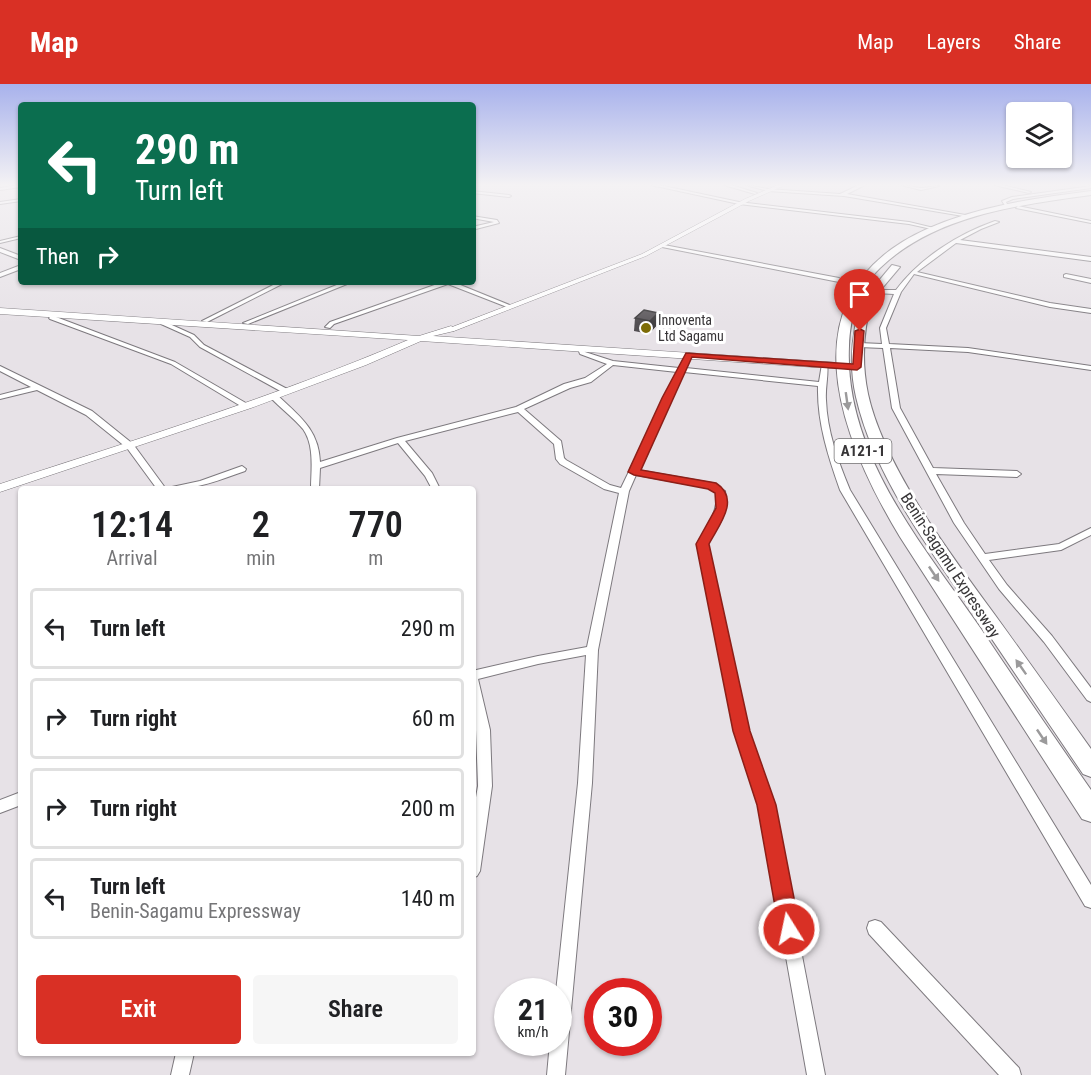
<!DOCTYPE html>
<html lang="en">
<head>
<meta charset="utf-8">
<style>
	body { margin:0; font-family:"Roboto Condensed",sans-serif; background:#f6f6f6; color:#202124; height:100vh; display:flex; flex-direction:column; font-size:22px; white-space:nowrap }
	* { box-sizing:border-box; margin:0 }
	p { font-size:20px; color:#757577 }
	.icon { flex:none; width:33px; height:33px; fill:none; stroke:currentColor; stroke-width:2; stroke-linecap:round; stroke-linejoin:round }
	.map { position:relative; flex:1; overflow:hidden }
	.drawer { position:absolute; left:18px; top:402px; width:458px; height:570px; display:flex; flex-direction:column; background:#fff; border-radius:6px; box-shadow:0 2px 4px #0004 }
	.drawer>* { flex:none }
	.hud { position:absolute; left:18px; top:18px; width:458px; height:183px; border-radius:6px; box-shadow:0 2px 4px #0004; background:#0b6e4f; color:#fff; overflow:hidden }
	.controls { position:absolute; left:1006px; top:18px; display:grid; gap:12px }
	.controls a { display:grid; place-items:center; width:66px; height:66px; border-radius:6px; background:#fff; box-shadow:0 2px 4px #0004; font-size:30px }
	.speed { position:absolute; left:494px; top:894px; display:flex; gap:12px; font-size:30px; font-weight:700; text-align:center }
	.speed>* { display:grid; place-content:center; width:78px; height:78px; border-radius:50%; background:#fff; box-shadow:0 2px 4px #0004; line-height:1 }
	.speed small { font-size:15px; font-weight:400 }
	.speed .limit { border:9px solid #d22; background:#fff; color:#111 }
	.pin { position:absolute; display:grid; place-items:center; width:51px; height:51px; color:#fff; margin:-62px -26px; border-radius:50% 50% 50% 0; rotate:-45deg; box-shadow:0 0 6px #0007 }
	.pin .icon { rotate:45deg }
	.me { position:absolute; width:66px; margin:-33px; rotate:350deg; stroke-linejoin:round; filter:drop-shadow(0 0 4px #0008) }
	.turn { display:flex; align-items:center; gap:21px; height:126px; padding:0 18px; font-size:27px }
	.turn .icon { width:78px; height:78px; stroke-width:2.5 }
	.turn b { display:block; font-size:42px; line-height:51px }
	.then { display:flex; align-items:center; height:57px; padding:0 18px; background:#0003; gap:12px; font-size:22px }
	.eta { display:flex; justify-content:space-evenly; align-items:center; height:102px; text-align:center }
	.eta b { font-size:36px; font-weight:600; line-height:42px }
	.primary-button { display:flex; gap:12px; margin-top:auto; padding:12px 18px }
	.primary-button a { flex:1; height:69px; border-radius:6px; background:#d93025; color:#fff; font-size:24px; font-weight:600; line-height:69px; text-align:center }
	.primary-button a+a { background:#f6f6f6; color:#202124 }
	ul { padding:0; list-style:none }
	li { display:flex; align-items:center; gap:18px; height:81px; margin:0 12px 9px; padding:0 6px; border:3px solid #e0e0e0; border-radius:6px }
	li div { flex:1 }
	li b { display:block; font-size:22px }
	li em { font-style:normal }
	header { display:flex; align-items:center; gap:36px; box-sizing:border-box; height:84px; padding:0 30px; background:#d93025; color:#fff }
	header strong { font-size:28px }
	nav { display:flex; gap:33px; margin-inline-start:auto; font-size:21px }
	.map>svg:first-child { display:block }
</style>
</head>
<body>
<header>
<strong>Map</strong>
<nav><a>Map</a><a>Layers</a><a>Share</a></nav>
</header>
<div class="map">
<svg width="1091" height="991" viewBox="0 0 1091 991">
	<rect width="100%" height="100%" fill="#e7e2e7"/>
	<g fill="none" stroke-linecap="round" stroke-linejoin="round">
		<g stroke="#7d797e" stroke-width="2">
			<g id="minor">
				<path d="M19 101H21V103L0 106V104Z"/>
				<path d="M651 101H659L739 118 909 138 938 145 936 146 909 140 739 120Z"/>
				<path d="M724 101H731L757 109 755 110Z"/>
				<path d="M746 101 768 105 840 110 859 101H865L847 110 971 132 969 133 844 112 768 107Z"/>
				<path d="M901 101 921 104 939 102 921 106Z"/>
				<path d="M994 101H1002L1031 108 1029 109Z"/>
				<path d="M1091 102V104L1013 115 1006 118 1008 122 1006 123 1002 117 1012 113Z"/>
				<path d="M472 107 509 111 511 112 509 113 472 109Z"/>
				<path d="M21 115V117L0 120V118Z"/>
				<path d="M1018 122 1091 137V139L1016 124Z"/>
				<path d="M472 132 497 136 499 139 472 146V143L494 138 472 134Z"/>
				<path d="M995 137 999 138 981 145 960 156 1091 173V177L956 159 917 188 1050 219 1091 225V229L1050 223 914 190 901 208 886 244 889 260 968 264 1091 282V286L968 268 890 264 900 324 933 384 1017 387 1021 390 1017 393 936 390 964 439 985 470 1059 460 1091 444V451L1061 466 989 476 1007 501 1052 552 1091 604V618L1087 616 1044 558 999 505 954 439 892 324 883 264 859 263 856 261 859 259 882 260 880 244 894 210 875 209 872 207 873 206H896C920 174 958 150 995 137Z"/>
				<path d="M21 152V154L0 159V157Z"/>
				<path d="M664 161 839 194 842 196 839 198 662 163Z"/>
				<path d="M0 164 21 172V176L0 168Z"/>
				<path d="M21 181V185L0 193V189Z"/>
				<path d="M1066 190 1091 195V199L1064 193V191Z"/>
				<path d="M279 198H286L207 238 202 237Z"/>
				<path d="M344 198H352L248 240 243 239Z"/>
				<path d="M443 198H453L512 222 507 223 448 200 334 240 330 244 325 243 330 238Z"/>
				<path d="M53 230H57L56 233 175 278 251 322 244 324 171 280 50 235 49 234Z"/>
				<path d="M163 237 194 251 204 261 291 307 284 309 200 263 190 253 161 240V238Z"/>
				<path d="M581 263 583 264 585 268 613 277 679 284 686 271 689 269 692 271 686 284 819 298 822 280 827 279C829 290 825 303 826 316 827 347 838 377 850 406L1091 801V824L1085 822 840 406C828 372 817 338 818 302L684 288 638 386 712 399 725 407C729 427 716 443 707 460L749 647 773 721 825 991H807L759 721 735 647 697 460C706 444 719 428 716 408L709 404 636 391 629 407 598 566 592 699 565 991H547L550 958H558V908H556L578 699 586 571 538 580 478 595 490 646 492 702 480 787 477 792 472 794V736L478 702 476 646 472 627V587L538 572 587 563 619 409 604 405 560 380 556 375 554 360 518 328 405 357 432 389 440 405H432L425 392 398 359 320 384 319 405H311C311 386 315 362 303 345 293 333 280 324 269 312L276 310C298 331 319 345 320 378L397 354 516 323 564 300 585 294 607 280 580 270 578 265ZM613 281 677 288 621 404 610 401 566 376 564 374 561 357 524 325 570 304 591 298Z"/>
				<path d="M0 282 92 327 133 360 166 405H157L127 364 86 331 37 306 0 315V311L31 303 0 287Z"/>
				<path d="M242 382 246 385 245 387C220 396 197 405 171 405L172 403 200 397Z"/>
				<path d="M21 708V721L0 729V716Z"/>
				<path d="M875 836 881 838 1019 984 1021 991H999L869 850 867 844 869 838Z"/>
				<path d="M176 969H194L189 991H171Z"/>
			</g>
		</g>
		<g stroke="#7d797e" stroke-width="1">
			<path id="tertiary" d="M778 101H785L749 117 646 172 454 247 447 245 642 170 745 115Z"/>
		</g>
		<g stroke="#7d797e" stroke-width="1">
			<path id="secondary" d="M0 224 419 252 451 242 456 245 454 247 433 252 857 280 862 283 857 286 421 257 366 281 251 324 0 408V400C137 355 275 313 408 256L0 230Z"/>
		</g>
		<g stroke="#7d797e" stroke-width="2">
			<g id="trunk">
				<path d="M1091 107V111C1019 121 935 131 880 184 858 205 850 233 849 262 844 370 923 461 981 545 1017 599 1054 653 1091 706V738L1082 735 900 453C838 350 784 209 927 145 978 122 1036 114 1091 107Z"/>
				<path d="M892 181 900 183 878 209 873 212C863 245 861 276 868 310 884 383 951 471 995 531 1027 575 1059 620 1091 665V693L1083 690C1049 640 1015 589 981 539 934 472 874 393 856 313 848 278 852 244 864 210L872 205Z"/>
			</g>
		</g>
		<use href="#minor" fill="#fff" fill-rule="evenodd"/>
		<use href="#tertiary" fill="#fff" fill-rule="evenodd"/>
		<use href="#secondary" fill="#fff" fill-rule="evenodd"/>
		<use href="#trunk" fill="#fff" fill-rule="evenodd"/>
	</g>
	<path fill="#524e52" d="M644 226 657 241 649 250 634 247 635 234Z"/>
	<path fill="#424042" d="M658 229 657 241 649 250 650 237Z"/>
	<path fill="#5f5b5f" stroke="#424042" stroke-width="1.5" d="M644 226 658 229 650 237 635 234Z"/>
	<defs><path id="oneway-solid" d="M-6-.8H1V-3.2L6.5 0L1 3.2V.8H-6Z" transform="scale(1.5)"/></defs>
	<g fill="#9b9a9b">
		<use href="#oneway-solid" transform="translate(847 317) rotate(82)"/>
		<use href="#oneway-solid" transform="translate(934 490) rotate(56)"/>
		<use href="#oneway-solid" transform="translate(1021 583) rotate(-125)"/>
		<use href="#oneway-solid" transform="translate(1042 653) rotate(56)"/>
	</g>
	<linearGradient id="sky" x2="0" y2="1"><stop stop-color="#a8b2ec"/><stop offset="0.42" stop-color="#f4f2f4"/><stop offset="1" stop-color="#f4f2f4" stop-opacity="0"/></linearGradient>
	<rect width="1091" height="240" fill="url(#sky)"/>
	<path fill="#d93025" stroke="#8d1f18" stroke-width="1.5" d="M860 245 864 247 861 283 857 286 692 273 641 386 716 399C741 415 719 441 709 460L750 647 776 721 800 845 797 853 789 856 782 853 779 845 757 721 733 647 696 460 716 424 715 409 708 405 634 391 628 388 662 314 686 269 853 280 855 247Z"/>
	<circle fill="#7d6c07" stroke="#fff" stroke-width="2" cx="646" cy="244" r="6"/>
	<g text-anchor="middle" stroke-width="6" stroke-linejoin="round" paint-order="stroke">
		<g font-size="14" fill="#373537" stroke="#fff" text-anchor="start">
			<text x="658" y="241">Innoventa<tspan x="658" dy="16">Ltd Sagamu</tspan></text>
		</g>
		<rect fill="#fff" stroke="#737273" stroke-width="1.5" x="834.5" y="355" width="57" height="24" rx="4.5"/>
		<g font-size="15" font-weight="bold" fill="#373537">
			<text x="863" y="372">A121-1</text>
		</g>
		<g font-size="16" fill="#373537" stroke="#fff">
			<text transform="translate(951 481) rotate(57)" y="6">Benin-Sagamu Expressway</text>
		</g>
	</g>
</svg>
<div class="controls">
<a><svg class="icon" aria-label="layers" viewBox="0 0 24 24"><path d="M12 4l9 5-9 5-9-5zM3 14l9 5 9-5"/></svg></a>
</div>
<div class="speed"><div>21<small>km/h</small></div><div class="limit">30</div></div>
<div class="pin" style="left:860px;top:247px;background:#d93025"><svg class="icon" aria-label="arrive" viewBox="0 0 24 24"><path d="M6 21V4h12l-3 4 3 4H6"/></svg></div>
<svg class="me" style="left:789px;top:845px" viewBox="-20 -20 40 40"><circle r="17" fill="#d93025" stroke="#fff" stroke-width="3"/><path d="M0-11L8 9 0 5-8 9z" fill="#fff"/></svg>
<div class="hud">
<div class="turn"><svg class="icon" aria-label="left" viewBox="0 0 24 24"><path d="M17 20v-9H6M10 6l-5 5 5 5"/></svg><div><b>290 m</b>Turn left</div></div>
<div class="then">Then<svg class="icon" aria-label="right" viewBox="0 0 24 24"><path d="M7 20v-9h11M14 6l5 5-5 5"/></svg></div>
</div>
<section class="drawer">
<div class="eta">
<div><b>12:14</b><p>Arrival</p></div>
<div><b>2</b><p>min</p></div>
<div><b>770</b><p>m</p></div>
</div>
<ul>
<li><svg class="icon" aria-label="left" viewBox="0 0 24 24"><path d="M17 20v-9H6M10 6l-5 5 5 5"/></svg><div><b>Turn left</b></div><em>290 m</em></li>
<li><svg class="icon" aria-label="right" viewBox="0 0 24 24"><path d="M7 20v-9h11M14 6l5 5-5 5"/></svg><div><b>Turn right</b></div><em>60 m</em></li>
<li><svg class="icon" aria-label="right" viewBox="0 0 24 24"><path d="M7 20v-9h11M14 6l5 5-5 5"/></svg><div><b>Turn right</b></div><em>200 m</em></li>
<li><svg class="icon" aria-label="left" viewBox="0 0 24 24"><path d="M17 20v-9H6M10 6l-5 5 5 5"/></svg><div><b>Turn left</b><p>Benin-Sagamu Expressway</p></div><em>140 m</em></li>
</ul>
<div class="primary-button"><a>Exit</a><a>Share</a></div>
</section>
</div>
</body>
</html>
